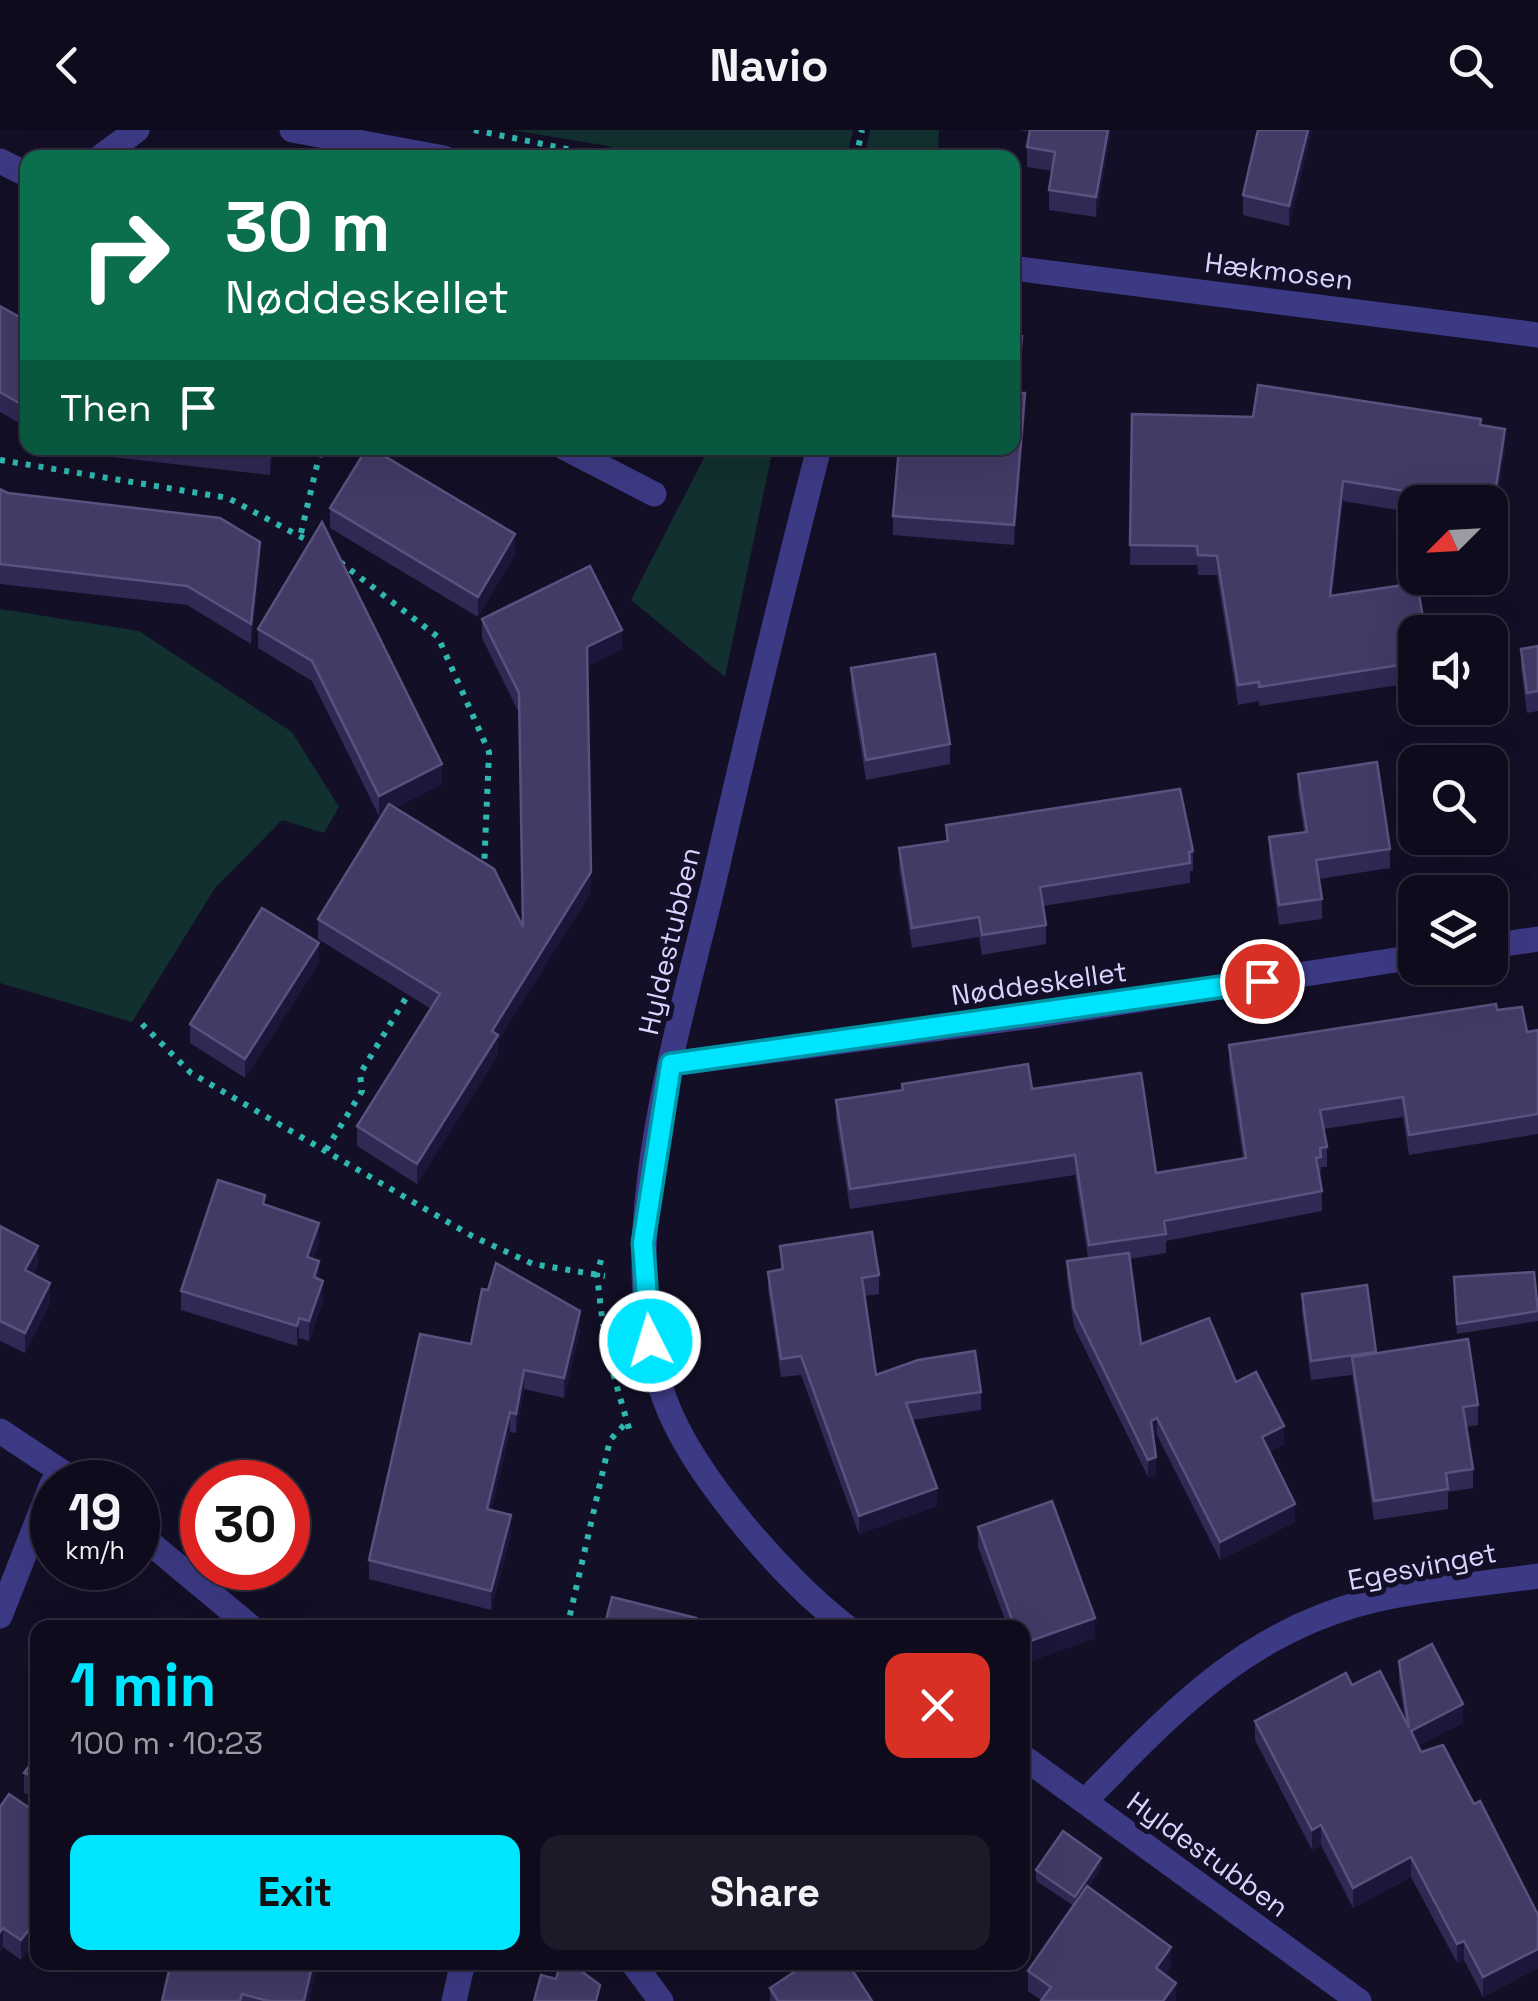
<!DOCTYPE html>
<html lang="en">
<head>
<meta charset="utf-8">
<style>
	body { margin:0; font-family:"Space Grotesk",sans-serif; background:#1c1929; color:#f1f3f6; height:100vh; display:flex; flex-direction:column; font-size:38px; white-space:nowrap }
	* { box-sizing:border-box; margin:0 }
	p { font-size:32px; color:#9b9ba3 }
	.icon { flex:none; width:55px; height:55px; fill:none; stroke:currentColor; stroke-width:2; stroke-linecap:round; stroke-linejoin:round }
	.map { position:relative; flex:1; overflow:hidden }
	.sheet { position:absolute; left:30px; top:1490px; width:1000px; height:350px; display:flex; flex-direction:column; background:#0e0b1c; border-radius:20px; box-shadow:0 10px 40px #0002,0 0 0 2px #2e2b3b }
	.sheet>* { flex:none }
	.top-card { position:absolute; left:20px; top:20px; width:1000px; height:305px; border-radius:20px; box-shadow:0 10px 40px #0002,0 0 0 2px #2e2b3b; background:#0b6e4f; color:#fff; overflow:hidden }
	.needle { width:65px; rotate:246deg }
	.controls { position:absolute; left:1398px; top:355px; display:grid; gap:20px }
	.controls a { display:grid; place-items:center; width:110px; height:110px; border-radius:20px; background:#0e0b1c; box-shadow:0 10px 40px #0002,0 0 0 2px #2e2b3b; font-size:50px }
	.speed { position:absolute; left:30px; top:1330px; display:flex; gap:20px; font-size:50px; font-weight:700; text-align:center }
	.speed>* { display:grid; place-content:center; width:130px; height:130px; border-radius:50%; background:#0e0b1c; box-shadow:0 10px 40px #0002,0 0 0 2px #2e2b3b; line-height:1 }
	.speed small { font-size:25px; font-weight:400 }
	.speed .limit { border:15px solid #d22; background:#fff; color:#111 }
	.pin { position:absolute; display:grid; place-items:center; width:85px; height:85px; color:#fff; margin:-42px; border:5px solid #fff; border-radius:50%; box-shadow:0 2px 10px #0007 }
	.me { position:absolute; width:110px; margin:-55px; rotate:355deg; stroke-linejoin:round; filter:drop-shadow(0 0 8px #0008) }
	.turn { display:flex; align-items:center; gap:35px; height:210px; padding:0 40px; font-size:45px }
	.turn .icon { width:130px; height:130px; stroke-width:2.5 }
	.turn b { display:block; font-size:70px; line-height:85px }
	.then { display:flex; align-items:center; height:95px; padding:0 40px; background:#0003; gap:20px; font-size:38px }
	.round { display:grid; place-items:center; flex:none; width:105px; height:105px; border-radius:20px; background:#1c1929 }
	.overview { display:flex; align-items:center; justify-content:space-between; height:170px; padding:0 40px }
	h1 { font-size:60px; font-weight:600; line-height:75px; color:#00e5ff }
	.action { display:flex; gap:20px; margin-top:auto; padding:20px 40px }
	.action a { flex:1; height:115px; border-radius:20px; background:#00e5ff; color:#111; font-size:40px; font-weight:600; line-height:115px; text-align:center }
	.action a+a { background:#1c1929; color:#f1f3f6 }
	header { display:flex; justify-content:space-between; align-items:center; height:130px; padding:0 40px; background:#0e0b1c; font-size:45px; font-weight:600 }
	.map>svg:first-child { display:block }
</style>
</head>
<body>
<header><svg class="icon" aria-label="back" viewBox="0 0 24 24"><path d="M15 5l-7 7 7 7"/></svg>Navio<svg class="icon" aria-label="search" viewBox="0 0 24 24"><circle cx="10" cy="10" r="6"/><path d="M15 15l6 6"/></svg></header>
<div class="map">
<svg width="1538" height="1871" viewBox="0 0 1538 1871">
	<rect width="100%" height="100%" fill="#130f26"/>
	<g fill="#12302f">
		<path d="M512 0H853L847 27 635 28 608 16Z"/>
		<path d="M870 0H939L938 27H865Z"/>
		<path d="M709 318H773L725 547 631 470Z"/>
		<path d="M0 479 139 501 292 602 339 677 324 703 282 690 215 758 132 892 0 853Z"/>
	</g>
	<g fill="none" stroke-linecap="round" stroke-linejoin="round">
		<g stroke="#2fb8b0" stroke-width="6" stroke-dasharray="5 8" stroke-linecap="butt">
			<path d="M474 0 611 28"/>
			<path d="M856 28 862 0"/>
			<path d="M0 330 228 368 318 416"/>
			<path d="M301 403 321 318"/>
			<path d="M340 432 438 507 489 622 484 740"/>
			<path d="M142 894 191 943 472 1106 533 1134 605 1146"/>
			<path d="M326 1020 362 961 360 944 412 858"/>
			<path d="M601 1130 597 1145 603 1196"/>
			<path d="M606 1219 630 1302"/>
			<path d="M567 1498 610 1310 625 1294"/>
		</g>
		<path stroke="#3d3a85" stroke-width="25" d="M565 318 654 364"/>
		<g stroke="#3d3a85" stroke-width="25">
			<path d="M292 0 444 28"/>
			<path d="M99 28 137 0"/>
			<path d="M0 31 28 45"/>
			<path d="M1012 138 1538 205"/>
			<path d="M819 318C782 462 747 606 714 751 678 903 609 1118 665 1270 692 1344 785 1451 848 1498"/>
			<path d="M1490 816 1538 809"/>
			<path d="M671 934 1033 886 1415 827"/>
			<path d="M0 1301 77 1352"/>
			<path d="M138 1403 252 1498"/>
			<path d="M0 1486 52 1354"/>
			<path d="M1022 1626 1359 1871"/>
			<path d="M1085 1671C1171 1583 1245 1502 1370 1471 1424 1458 1483 1454 1538 1446"/>
			<path d="M632 1832 661 1871"/>
			<path d="M454 1871 463 1832"/>
		</g>
	</g>
	<g fill="#312854">
		<path d="M1019 0H1111L1096 87 1049 80V60L1052 41 1027 37V17L1030 2Z"/>
		<path d="M1258 0H1312L1289 96 1243 85V65Z"/>
		<path d="M0 176 28 192V298L0 282Z"/>
		<path d="M1022 226 1018 263 1025 283 1014 415 893 405V386L1012 318Z"/>
		<path d="M1132 284 1481 295 1505 319 1494 390 1490 389V372H1415V383L1343 371 1332 465 1415 502V574L1409 575 1406 554 1259 576V571L1238 575 1217 445H1198L1197 435H1130Z"/>
		<path d="M60 318H273L270 345 68 322Z"/>
		<path d="M0 359 8 363 260 432 251 514 187 475 0 454Z"/>
		<path d="M330 378 515 424 478 487 330 398Z"/>
		<path d="M322 392 442 654 395 678 523 796 519 583 482 508V489L622 519 588 536 591 762 498 911V925L417 1054 357 1016V996L431 879 318 809V789L384 683 379 686 312 551 258 518V499Z"/>
		<path d="M1538 516V581L1527 583 1521 539V519Z"/>
		<path d="M851 538 950 614V634L866 650 851 558Z"/>
		<path d="M1298 644 1390 719V738L1319 749 1322 769V789L1279 795 1269 727V707L1304 702 1298 664Z"/>
		<path d="M946 695 1193 721V741H1190V753L1043 776 1046 795V814L982 825 979 807 912 818 899 738V718L946 711Z"/>
		<path d="M319 833 245 948 190 913V894Z"/>
		<path d="M1497 880 1527 902 1538 900V1004L1409 1025 1403 987 1323 999 1327 1017V1037H1321L1320 1047 1322 1061V1081L1166 1111V1123L1130 1129 1141 1214 1236 1252 1284 1314 1269 1322 1295 1392 1220 1430 1157 1305 1153 1307 1156 1345 1148 1347 1074 1197 1067 1149V1131L1088 1128 1075 1045 850 1079 836 990V970L902 960V954L1032 959 1156 1043 1243 1029 1229 935V915Z"/>
		<path d="M265 1075 319 1113 313 1129 319 1150 323 1171 309 1211 299 1208 297 1216 181 1180V1161Z"/>
		<path d="M0 1096 38 1136 33 1144 50 1173 25 1223 0 1211Z"/>
		<path d="M780 1116 879 1145V1164L864 1166 876 1245 981 1262V1280L912 1290 937 1376 859 1404 801 1245 781 1247 768 1160V1142L781 1140Z"/>
		<path d="M1367 1155 1376 1224 1478 1275V1295L1466 1297 1473 1339V1358L1448 1362V1379L1374 1390 1352 1245 1311 1250 1302 1184V1164Z"/>
		<path d="M1454 1157 1538 1170V1191L1457 1204Z"/>
		<path d="M580 1200 564 1268 524 1259 516 1303 510 1302 491 1380 511 1405 491 1480 369 1449V1430L471 1214Z"/>
		<path d="M978 1397 1095 1508 1022 1534V1498H1008L978 1417Z"/>
		<path d="M1399 1531 1463 1593 1418 1616 1421 1622 1474 1674 1538 1785V1838L1483 1867 1464 1830 1457 1833 1411 1747 1353 1778 1321 1715 1312 1720 1255 1610V1591L1352 1555 1405 1590 1399 1551Z"/>
		<path d="M38 1624V1667L24 1663V1643Z"/>
		<path d="M0 1677 38 1684V1807L21 1830 3 1817 0 1822Z"/>
		<path d="M1101 1738 1088 1757 1171 1837 1165 1845 1176 1871 1041 1870 1028 1861V1841L1074 1776 1036 1751V1740Z"/>
		<path d="M316 1832V1840L309 1871H162Z"/>
		<path d="M770 1858 872 1871H770Z"/>
	</g>
	<g fill="#1d163a">
		<path d="M1108 0H1111L1096 87V67Z"/>
		<path d="M1308 0H1312L1289 96V76Z"/>
		<path d="M1022 206V226L1017 282V263Z"/>
		<path d="M1025 263V283L1014 415V395Z"/>
		<path d="M1505 299V319L1494 390V370Z"/>
		<path d="M271 318H273L270 345V326Z"/>
		<path d="M1343 351V371L1330 485V466Z"/>
		<path d="M515 404V424L478 487V467Z"/>
		<path d="M260 412V432L251 514V494Z"/>
		<path d="M622 500V519L587 537V517Z"/>
		<path d="M442 634V654L379 686V666Z"/>
		<path d="M591 742V762L498 911V925L417 1054V1034L492 901Z"/>
		<path d="M319 813V833L245 948V929Z"/>
		<path d="M319 1093V1113L307 1147V1127Z"/>
		<path d="M38 1116V1136L25 1159V1140Z"/>
		<path d="M319 1131V1150L314 1147Z"/>
		<path d="M323 1151V1171L309 1211V1191Z"/>
		<path d="M50 1153V1173L25 1223V1203Z"/>
		<path d="M580 1181V1200L564 1268V1248Z"/>
		<path d="M299 1188V1208L297 1216V1196Z"/>
		<path d="M524 1240V1259L516 1303V1284Z"/>
		<path d="M510 1282V1302L487 1399V1379Z"/>
		<path d="M1157 1288V1305L1151 1308V1291Z"/>
		<path d="M1284 1296V1314L1262 1325V1307Z"/>
		<path d="M1156 1327V1345L1148 1347V1330Z"/>
		<path d="M937 1358V1376L859 1404V1386Z"/>
		<path d="M1295 1374V1392L1220 1430V1412Z"/>
		<path d="M511 1385V1405L491 1480V1461Z"/>
		<path d="M1095 1488V1508L1022 1534V1514Z"/>
		<path d="M1463 1574V1593L1411 1620V1601Z"/>
		<path d="M1321 1695V1715L1312 1720V1700Z"/>
		<path d="M1411 1727V1747L1353 1778V1758Z"/>
		<path d="M1101 1728V1738L1075 1777V1767Z"/>
		<path d="M38 1787V1807L21 1830V1810Z"/>
		<path d="M3 1798V1817L0 1822V1802Z"/>
		<path d="M1464 1811V1830L1457 1833V1814Z"/>
		<path d="M1171 1817V1837L1156 1858V1838Z"/>
		<path d="M1538 1819V1838L1483 1867V1847Z"/>
		<path d="M313 1832H316V1840L309 1871H304Z"/>
		<path d="M1176 1853V1871H1163Z"/>
	</g>
	<g fill="#433a66" stroke="#5a527e" stroke-width="2.5">
		<path d="M1030 0H1108L1096 67 1049 60 1055 22 1027 17Z"/>
		<path d="M1258 0H1308L1289 76 1243 65Z"/>
		<path d="M0 176 28 192V278L0 262Z"/>
		<path d="M1012 205 1022 206 1017 263H1025L1014 395 893 386 899 318H1012Z"/>
		<path d="M1258 255 1481 289 1480 295 1505 299 1494 370 1468 367 1467 371 1343 351 1330 466 1417 453 1425 499 1446 496 1447 502H1415V555L1409 556 1406 534 1259 557V552L1238 555 1217 426 1198 425 1197 416 1130 415 1132 284 1253 287Z"/>
		<path d="M200 318H271L270 326Z"/>
		<path d="M367 318H371L515 404 478 467 330 378Z"/>
		<path d="M0 359 8 363 220 388 260 412 251 494 187 456 0 434Z"/>
		<path d="M322 392 442 634 379 666 312 531 258 499Z"/>
		<path d="M590 436 622 500 587 517 591 742 492 901 498 905 417 1034 357 996 440 864 318 789 389 674 494 739 523 797 519 563 482 489Z"/>
		<path d="M1538 516V561L1527 563 1521 519Z"/>
		<path d="M935 524 950 614 866 630 851 538Z"/>
		<path d="M1377 632 1390 719 1316 730 1322 769 1279 775 1269 707 1307 702 1298 644Z"/>
		<path d="M1180 659 1193 721 1189 722 1190 733 1040 757 1046 795 982 805 979 787 912 798 899 718 948 711 946 695Z"/>
		<path d="M262 778 319 813 245 929 190 894Z"/>
		<path d="M1496 874 1497 880 1522 877 1527 902 1538 900V984L1409 1005 1403 967 1320 980 1327 1017 1320 1018 1321 1027 1316 1028 1322 1061 1164 1091 1166 1104 1089 1115 1075 1025 850 1059 836 970 903 960 902 954 1028 934 1032 959 1141 943 1156 1043 1246 1028 1229 915Z"/>
		<path d="M218 1050 265 1065 263 1074 319 1093 307 1127 319 1131 314 1147 323 1151 309 1191 299 1188 297 1196 181 1161Z"/>
		<path d="M0 1096 38 1116 25 1140 50 1153 25 1203 0 1191Z"/>
		<path d="M872 1102 879 1145 862 1148 876 1245 918 1230 975 1221 981 1262 906 1273 937 1358 859 1386 801 1226 781 1229 768 1142 783 1139 780 1116Z"/>
		<path d="M1129 1123 1141 1214 1209 1188 1236 1252 1256 1242 1284 1296 1262 1307 1295 1374 1220 1412 1157 1288 1151 1291 1156 1327 1148 1330 1074 1179 1067 1131Z"/>
		<path d="M496 1133 580 1181 564 1248 524 1240 516 1284 510 1282 487 1379 511 1385 491 1461 369 1430 420 1204 471 1214 482 1159 488 1160Z"/>
		<path d="M1534 1142 1538 1181 1457 1194 1454 1147Z"/>
		<path d="M1367 1155 1376 1222 1311 1231 1302 1164Z"/>
		<path d="M1468 1209 1478 1275 1463 1277 1473 1339 1446 1343 1448 1359 1374 1371 1352 1227Z"/>
		<path d="M1052 1371 1095 1488 1022 1514V1498H1015L978 1397Z"/>
		<path d="M612 1467 696 1488 693 1498H604Z"/>
		<path d="M1432 1514 1463 1574 1411 1601 1421 1622 1443 1615 1474 1674 1480 1671 1538 1785V1819L1483 1847 1464 1811 1457 1814 1411 1727 1353 1758 1321 1695 1312 1700 1255 1591 1346 1543 1352 1555 1380 1541 1409 1598 1399 1531Z"/>
		<path d="M38 1624V1648L24 1643Z"/>
		<path d="M9 1664 38 1684V1787L21 1810 3 1798 0 1802V1677Z"/>
		<path d="M1063 1701 1101 1728 1075 1767 1036 1740Z"/>
		<path d="M1087 1756 1171 1817 1156 1838 1176 1853 1163 1871H1041L1051 1857 1028 1841Z"/>
		<path d="M171 1832H313L304 1871H268L242 1864 240 1871H162Z"/>
		<path d="M561 1832H569L600 1855 596 1871H534L541 1845 556 1849Z"/>
		<path d="M809 1832H847L872 1871H778L770 1858Z"/>
	</g>
	<g fill="none" stroke-linecap="round" stroke-linejoin="round">
		<g stroke="#0095a6" stroke-width="25">
			<path id="route" d="M650 1211 643 1113 671 934 1262 851"/>
		</g>
		<use href="#route" stroke="#00e5ff" stroke-width="18"/>
	</g>
	<g text-anchor="middle" stroke-width="10" stroke-linejoin="round" paint-order="stroke">
		<g font-size="28" fill="#d9d4ff" stroke="#130f26">
			<text transform="translate(1279 141) rotate(7)" y="10">Hækmosen</text>
			<text transform="translate(669 811) rotate(-77)" y="10">Hyldestubben</text>
			<text transform="translate(1039 853) rotate(-8)" y="10">Nøddeskellet</text>
			<text transform="translate(1422 1436) rotate(-11)" y="10">Egesvinget</text>
			<text transform="translate(1208 1724) rotate(36)" y="10">Hyldestubben</text>
		</g>
	</g>
</svg>
<div class="controls">
<a><svg class="needle" viewBox="-14 -14 28 28"><path d="M0-13l5 13h-10z" fill="#e53935"/><path d="M0 13l5-13h-10z" fill="#9b9ba3"/></svg></a>
<a><svg class="icon" aria-label="sound" viewBox="0 0 24 24"><path d="M4 9h4l5-4v14l-5-4H4zM17 9q2 3 0 6"/></svg></a>
<a><svg class="icon" aria-label="search" viewBox="0 0 24 24"><circle cx="10" cy="10" r="6"/><path d="M15 15l6 6"/></svg></a>
<a><svg class="icon" aria-label="layers" viewBox="0 0 24 24"><path d="M12 4l9 5-9 5-9-5zM3 14l9 5 9-5"/></svg></a>
</div>
<div class="speed"><div>19<small>km/h</small></div><div class="limit">30</div></div>
<div class="pin" style="left:1262px;top:851px;background:#d93025"><svg class="icon" aria-label="arrive" viewBox="0 0 24 24"><path d="M6 21V4h12l-3 4 3 4H6"/></svg></div>
<svg class="me" style="left:650px;top:1211px" viewBox="-20 -20 40 40"><circle r="17" fill="#00e5ff" stroke="#fff" stroke-width="3"/><path d="M0-11L8 9 0 5-8 9z" fill="#fff"/></svg>
<div class="top-card">
<div class="turn"><svg class="icon" aria-label="right" viewBox="0 0 24 24"><path d="M7 20v-9h11M14 6l5 5-5 5"/></svg><div><b>30 m</b>Nøddeskellet</div></div>
<div class="then">Then<svg class="icon" aria-label="arrive" viewBox="0 0 24 24"><path d="M6 21V4h12l-3 4 3 4H6"/></svg></div>
</div>
<section class="sheet">
<div class="overview"><div><h1>1 min</h1><p>100 m · 10:23</p></div><a class="round" style="background:#d93025;color:#fff"><svg class="icon" aria-label="close" viewBox="0 0 24 24"><path d="M6 6l12 12M18 6L6 18"/></svg></a></div>
<div class="action"><a>Exit</a><a>Share</a></div>
</section>
</div>
</body>
</html>
